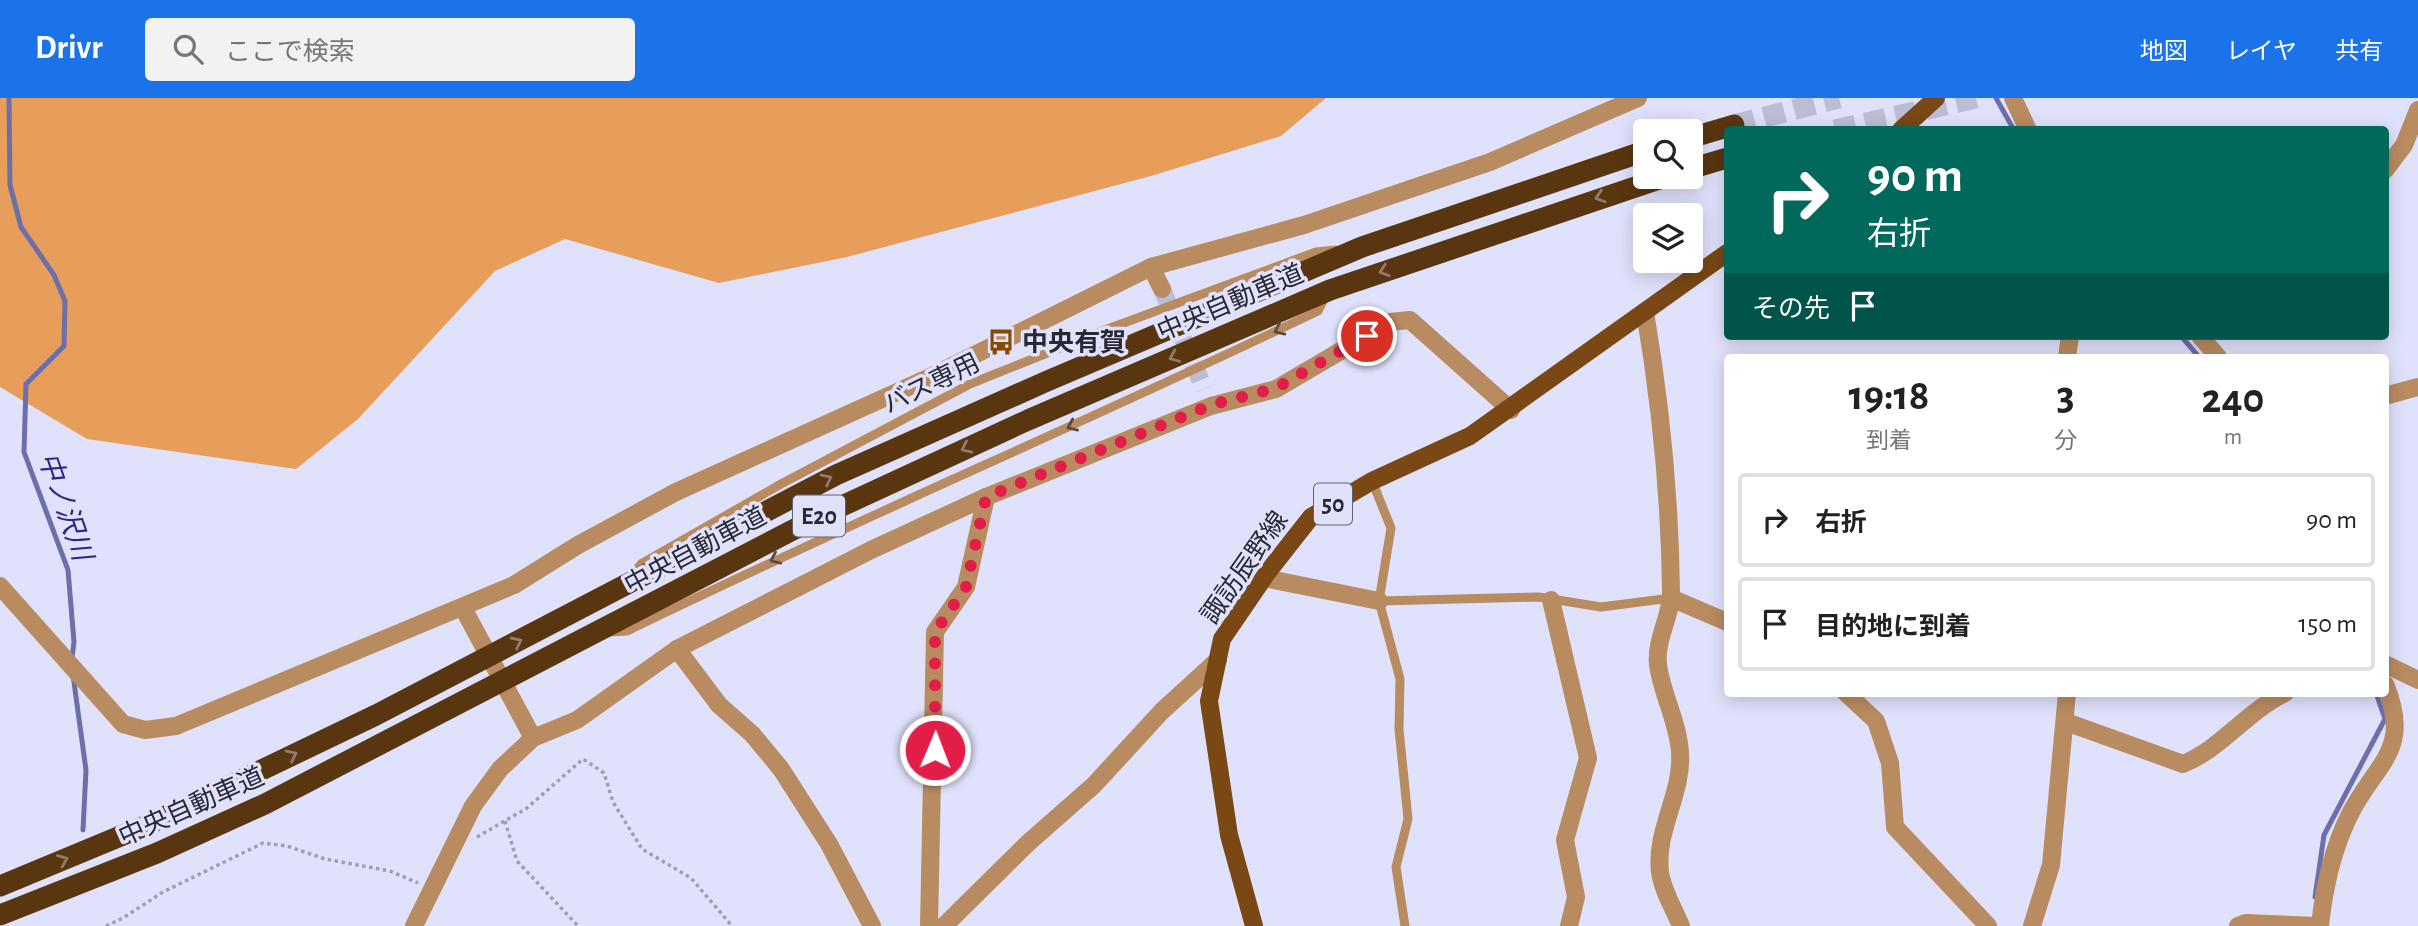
<!DOCTYPE html>
<html lang="ja">
<head>
<meta charset="utf-8">
<style>
	body { margin:0; font-family:"Alegreya Sans","Noto Sans JP",sans-serif; background:#f2f2f2; color:#222; height:100vh; display:flex; flex-direction:column; font-size:26px; white-space:nowrap }
	* { box-sizing:border-box; margin:0 }
	p { font-size:23px; color:#767676 }
	.icon { flex:none; width:38px; height:38px; fill:none; stroke:currentColor; stroke-width:2; stroke-linecap:round; stroke-linejoin:round }
	.map { position:relative; flex:1; overflow:hidden }
	.side { position:absolute; left:1724px; top:256px; width:665px; height:343px; display:flex; flex-direction:column; background:#fff; border-radius:7px; box-shadow:0 4px 18px #0003 }
	.side>* { flex:none }
	.guide { position:absolute; left:1724px; top:28px; width:665px; height:214px; border-radius:7px; box-shadow:0 4px 18px #0003; background:#00695c; color:#fff; overflow:hidden }
	.tools { position:absolute; left:1633px; top:21px; display:grid; gap:14px }
	.tools a { display:grid; place-items:center; width:70px; height:70px; border-radius:7px; background:#fff; box-shadow:0 4px 18px #0003; font-size:35px }
	.pin { position:absolute; display:grid; place-items:center; width:60px; height:60px; color:#fff; margin:-30px; border:4px solid #fff; border-radius:50%; box-shadow:0 2px 7px #0007 }
	.me { position:absolute; width:77px; margin:-38px; rotate:1deg; stroke-linejoin:round; filter:drop-shadow(0 0 5px #0008) }
	.turn { display:flex; align-items:center; gap:24px; height:147px; padding:0 28px; font-size:32px }
	.turn .icon { width:91px; height:91px; stroke-width:2.5 }
	.turn b { display:block; font-size:49px; line-height:60px }
	.then { display:flex; align-items:center; height:66px; padding:0 28px; background:#0003; gap:14px; font-size:26px }
	.eta { display:flex; justify-content:space-evenly; align-items:center; height:119px; text-align:center }
	.eta b { font-size:42px; font-weight:600; line-height:49px }
	ul { padding:0; list-style:none }
	li { display:flex; align-items:center; gap:21px; height:94px; margin:0 14px 10px; padding:0 14px; border:4px solid #e0e0e0; border-radius:7px }
	li div { flex:1 }
	li b { display:block; font-size:26px }
	li em { font-style:normal }
	header { display:flex; align-items:center; gap:42px; box-sizing:border-box; height:98px; padding:0 35px; background:#1a73e8; color:#fff }
	header strong { font-size:33px }
	nav { display:flex; gap:38px; margin-inline-start:auto; font-size:24px }
	.search { width:490px; height:63px; background:#f2f2f2; display:flex; align-items:center; gap:18px; box-sizing:border-box; padding:0 24px; border-radius:7px; color:#767676; font-size:26px }
	.map>svg:first-child { display:block }
</style>
</head>
<body>
<header>
<strong>Drivr</strong>
<div class="search"><svg class="icon" aria-label="search" viewBox="0 0 24 24"><circle cx="10" cy="10" r="6"/><path d="M15 15l6 6"/></svg>ここで検索</div>
<nav><a>地図</a><a>レイヤ</a><a>共有</a></nav>
</header>
<div class="map">
<svg width="2418" height="828" viewBox="0 0 2418 828">
	<rect width="100%" height="100%" fill="#e0e2fc"/>
	<path fill="#e69e5a" d="M0 0H1326L1281 38 1151 78 847 159 719 185 565 141 495 173 358 321 296 371 87 341 0 289Z"/>
	<g fill="none" stroke-linecap="round" stroke-linejoin="round">
		<g stroke="#6e6eab" stroke-width="5">
			<path d="M9 0 10 87 21 129 54 177 65 203 64 248 26 286 24 354 68 472 74 544 72 560"/>
			<path d="M1996 0 2014 32"/>
			<path d="M2181 238 2199 259"/>
			<path d="M73 577 86 672 83 732"/>
			<path d="M2315 799 2324 737 2385 621 2376 595"/>
		</g>
		<path stroke="#bbbdd4" stroke-width="18" stroke-dasharray="18 9" stroke-linecap="butt" d="M1162 191 1204 291"/>
		<g stroke="#bbbdd4" stroke-width="21" stroke-dasharray="21 10" stroke-linecap="butt">
			<path d="M1734 27 1839 0"/>
			<path d="M1835 32 1976 0"/>
		</g>
		<g stroke="#9e9fb3" stroke-width="3.5" stroke-dasharray="3.5 3.5" stroke-linecap="butt">
			<path d="M505 723 517 763 578 828"/>
			<path d="M477 739 527 710 583 661 604 675 613 704 642 751 691 780 732 828"/>
			<path d="M106 828 123 820 163 794 263 745 287 748 325 761 390 773 418 785"/>
		</g>
		<g stroke="#b98b60" stroke-width="9">
			<path d="M1372 383 1391 430 1379 503 1400 581 1399 631 1408 721 1396 769 1405 828"/>
			<path d="M634 475 641 466 781 386 970 286 1102 233 1316 154 1336 152"/>
			<path d="M1379 503 1539 499 1601 509 1671 500"/>
			<path d="M610 534 627 533C855 422 1089 323 1318 213L1325 199"/>
		</g>
		<g stroke="#b98b60" stroke-width="18">
			<path d="M2013 0 2028 32"/>
			<path d="M2385 72 2404 47 2418 12"/>
			<path d="M1151 169 1304 127 1490 64 1638 0"/>
			<path d="M1645 214C1661 308 1670 399 1671 494 1672 517 1655 541 1658 567 1662 596 1678 624 1680 654 1683 696 1655 732 1660 774 1662 791 1674 811 1681 828"/>
			<path d="M2200 238 2218 259"/>
			<path d="M2067 259 2070 238"/>
			<path d="M2385 298 2418 289"/>
			<path d="M1264 480 1379 503"/>
			<path d="M0 488 123 626 145 632 176 628 514 487 578 447 676 394 926 281 1151 169 1162 191"/>
			<path d="M1671 500 1727 524"/>
			<path d="M1551 502 1588 660 1565 742 1576 799 1569 828"/>
			<path d="M463 510 533 640"/>
			<path d="M677 551 719 607 752 636 781 671 829 746 872 828"/>
			<path d="M2385 566 2418 582"/>
			<path d="M1846 595 1876 623 1890 665 1895 729 1988 828"/>
			<path d="M2066 624 2183 666C2222 650 2246 614 2285 595"/>
			<path d="M414 828 473 708 500 671 533 640 577 622 677 551 871 452 986 399 1211 308 1276 291 1390 224 1410 222 1511 312"/>
			<path d="M929 828 935 534 966 489 986 399"/>
			<path d="M944 828 1028 745 1094 687 1162 613 1218 562"/>
			<path d="M2032 828 2051 767 2067 595"/>
			<path d="M2238 828 2246 825 2318 828"/>
			<path d="M2320 828C2324 789 2332 753 2349 718 2375 665 2413 653 2385 586"/>
		</g>
		<g stroke="#794814" stroke-width="18">
			<path d="M1901 32 1936 0"/>
			<path d="M1254 828 1229 737 1209 603 1222 541 1267 475 1311 419 1372 383 1470 338 1727 155"/>
		</g>
		<g stroke="#5a3610" stroke-width="21">
			<path d="M1690 40 1734 27"/>
			<path d="M1690 71 1727 60"/>
			<path d="M0 788 147 727 376 617 836 377 1045 284 1362 149 1645 53"/>
			<path d="M0 817 157 755 265 706 816 420 1028 322 1330 192 1665 79"/>
		</g>
	</g>
	<defs><path id="oneway-chevron" d="M-2-3.5L2.5 0L-2 3.5" fill="none" stroke-width="1.6" stroke-linecap="round" stroke-linejoin="round" transform="scale(1.75)"/></defs>
	<g stroke="#907b6e">
		<use href="#oneway-chevron" transform="translate(1600 99) rotate(162)"/>
		<use href="#oneway-chevron" transform="translate(1384 173) rotate(161)"/>
		<use href="#oneway-chevron" transform="translate(1174 259) rotate(157)"/>
		<use href="#oneway-chevron" transform="translate(966 350) rotate(155)"/>
		<use href="#oneway-chevron" transform="translate(827 381) rotate(-27)"/>
		<use href="#oneway-chevron" transform="translate(517 544) rotate(-27)"/>
		<use href="#oneway-chevron" transform="translate(292 657) rotate(-26)"/>
		<use href="#oneway-chevron" transform="translate(63 762) rotate(-22)"/>
	</g>
	<g stroke="#5b4b43">
		<use href="#oneway-chevron" transform="translate(1279 232) rotate(155)"/>
		<use href="#oneway-chevron" transform="translate(1072 328) rotate(156)"/>
		<use href="#oneway-chevron" transform="translate(775 461) rotate(155)"/>
	</g>
	<g fill="none" stroke-linecap="round" stroke-linejoin="round">
		<path stroke="#e11d48" stroke-width="12" stroke-dasharray="0 21.6" d="M935 652V534L966 489 986 399 1211 307 1276 290 1367 238"/>
	</g>
	<defs>
		<g id="bus-bare" transform="scale(2.1)"><path d="M-5-6H5V4H4V6H2V4H-2V6H-4V4H-5ZM-3.5-4V0h7V-4ZM-3.5 1.2v1.5H-2V1.2ZM2 1.2v1.5H3.5V1.2Z" fill="#844a00" stroke="#e0e2fc" stroke-width="2.5" paint-order="stroke"/></g>
	</defs>
	<g fill-rule="evenodd">
		<use href="#bus-bare" x="1001" y="244"/>
	</g>
	<g text-anchor="middle" stroke-width="7" stroke-linejoin="round" paint-order="stroke">
		<g fill="#e0e2fc" stroke="#60606f" stroke-width="2">
			<rect x="1314" y="385.5" width="38" height="41" rx="5"/>
			<rect x="793" y="397.5" width="52" height="41" rx="5"/>
		</g>
		<g font-size="24" font-weight="bold" fill="#292933">
			<text x="1333" y="414">50</text>
			<text x="819" y="426">E20</text>
		</g>
		<g font-size="26" fill="#292933" stroke="#e0e2fc">
			<text transform="translate(1230 204) rotate(-23)" y="9">中央自動車道</text>
			<text transform="translate(931 285) rotate(-26)" y="9">バス専用</text>
			<text transform="translate(695 452) rotate(-28)" y="9">中央自動車道</text>
			<text transform="translate(1244 469) rotate(-55)" y="9">諏訪辰野線</text>
			<text transform="translate(191 708) rotate(-24)" y="9">中央自動車道</text>
		</g>
		<g font-size="26" font-weight="bold" fill="#292933" stroke="#e0e2fc" text-anchor="start">
			<text x="1022" y="253">中央有賀</text>
		</g>
		<g font-size="28" font-style="italic" fill="#332382" stroke="#e0e2fc">
			<text transform="translate(66 408) rotate(71)" y="10">中ノ沢川</text>
		</g>
	</g>
</svg>
<div class="tools">
<a><svg class="icon" aria-label="search" viewBox="0 0 24 24"><circle cx="10" cy="10" r="6"/><path d="M15 15l6 6"/></svg></a>
<a><svg class="icon" aria-label="layers" viewBox="0 0 24 24"><path d="M12 4l9 5-9 5-9-5zM3 14l9 5 9-5"/></svg></a>
</div>
<div class="pin" style="left:1367px;top:238px;background:#d93025"><svg class="icon" aria-label="arrive" viewBox="0 0 24 24"><path d="M6 21V4h12l-3 4 3 4H6"/></svg></div>
<svg class="me" style="left:935px;top:652px" viewBox="-20 -20 40 40"><circle r="17" fill="#e11d48" stroke="#fff" stroke-width="3"/><path d="M0-11L8 9 0 5-8 9z" fill="#fff"/></svg>
<div class="guide">
<div class="turn"><svg class="icon" aria-label="right" viewBox="0 0 24 24"><path d="M7 20v-9h11M14 6l5 5-5 5"/></svg><div><b>90 m</b>右折</div></div>
<div class="then">その先<svg class="icon" aria-label="arrive" viewBox="0 0 24 24"><path d="M6 21V4h12l-3 4 3 4H6"/></svg></div>
</div>
<section class="side">
<div class="eta">
<div><b>19:18</b><p>到着</p></div>
<div><b>3</b><p>分</p></div>
<div><b>240</b><p>m</p></div>
</div>
<ul>
<li><svg class="icon" aria-label="right" viewBox="0 0 24 24"><path d="M7 20v-9h11M14 6l5 5-5 5"/></svg><div><b>右折</b></div><em>90 m</em></li>
<li><svg class="icon" aria-label="arrive" viewBox="0 0 24 24"><path d="M6 21V4h12l-3 4 3 4H6"/></svg><div><b>目的地に到着</b></div><em>150 m</em></li>
</ul>
</section>
</div>
</body>
</html>
